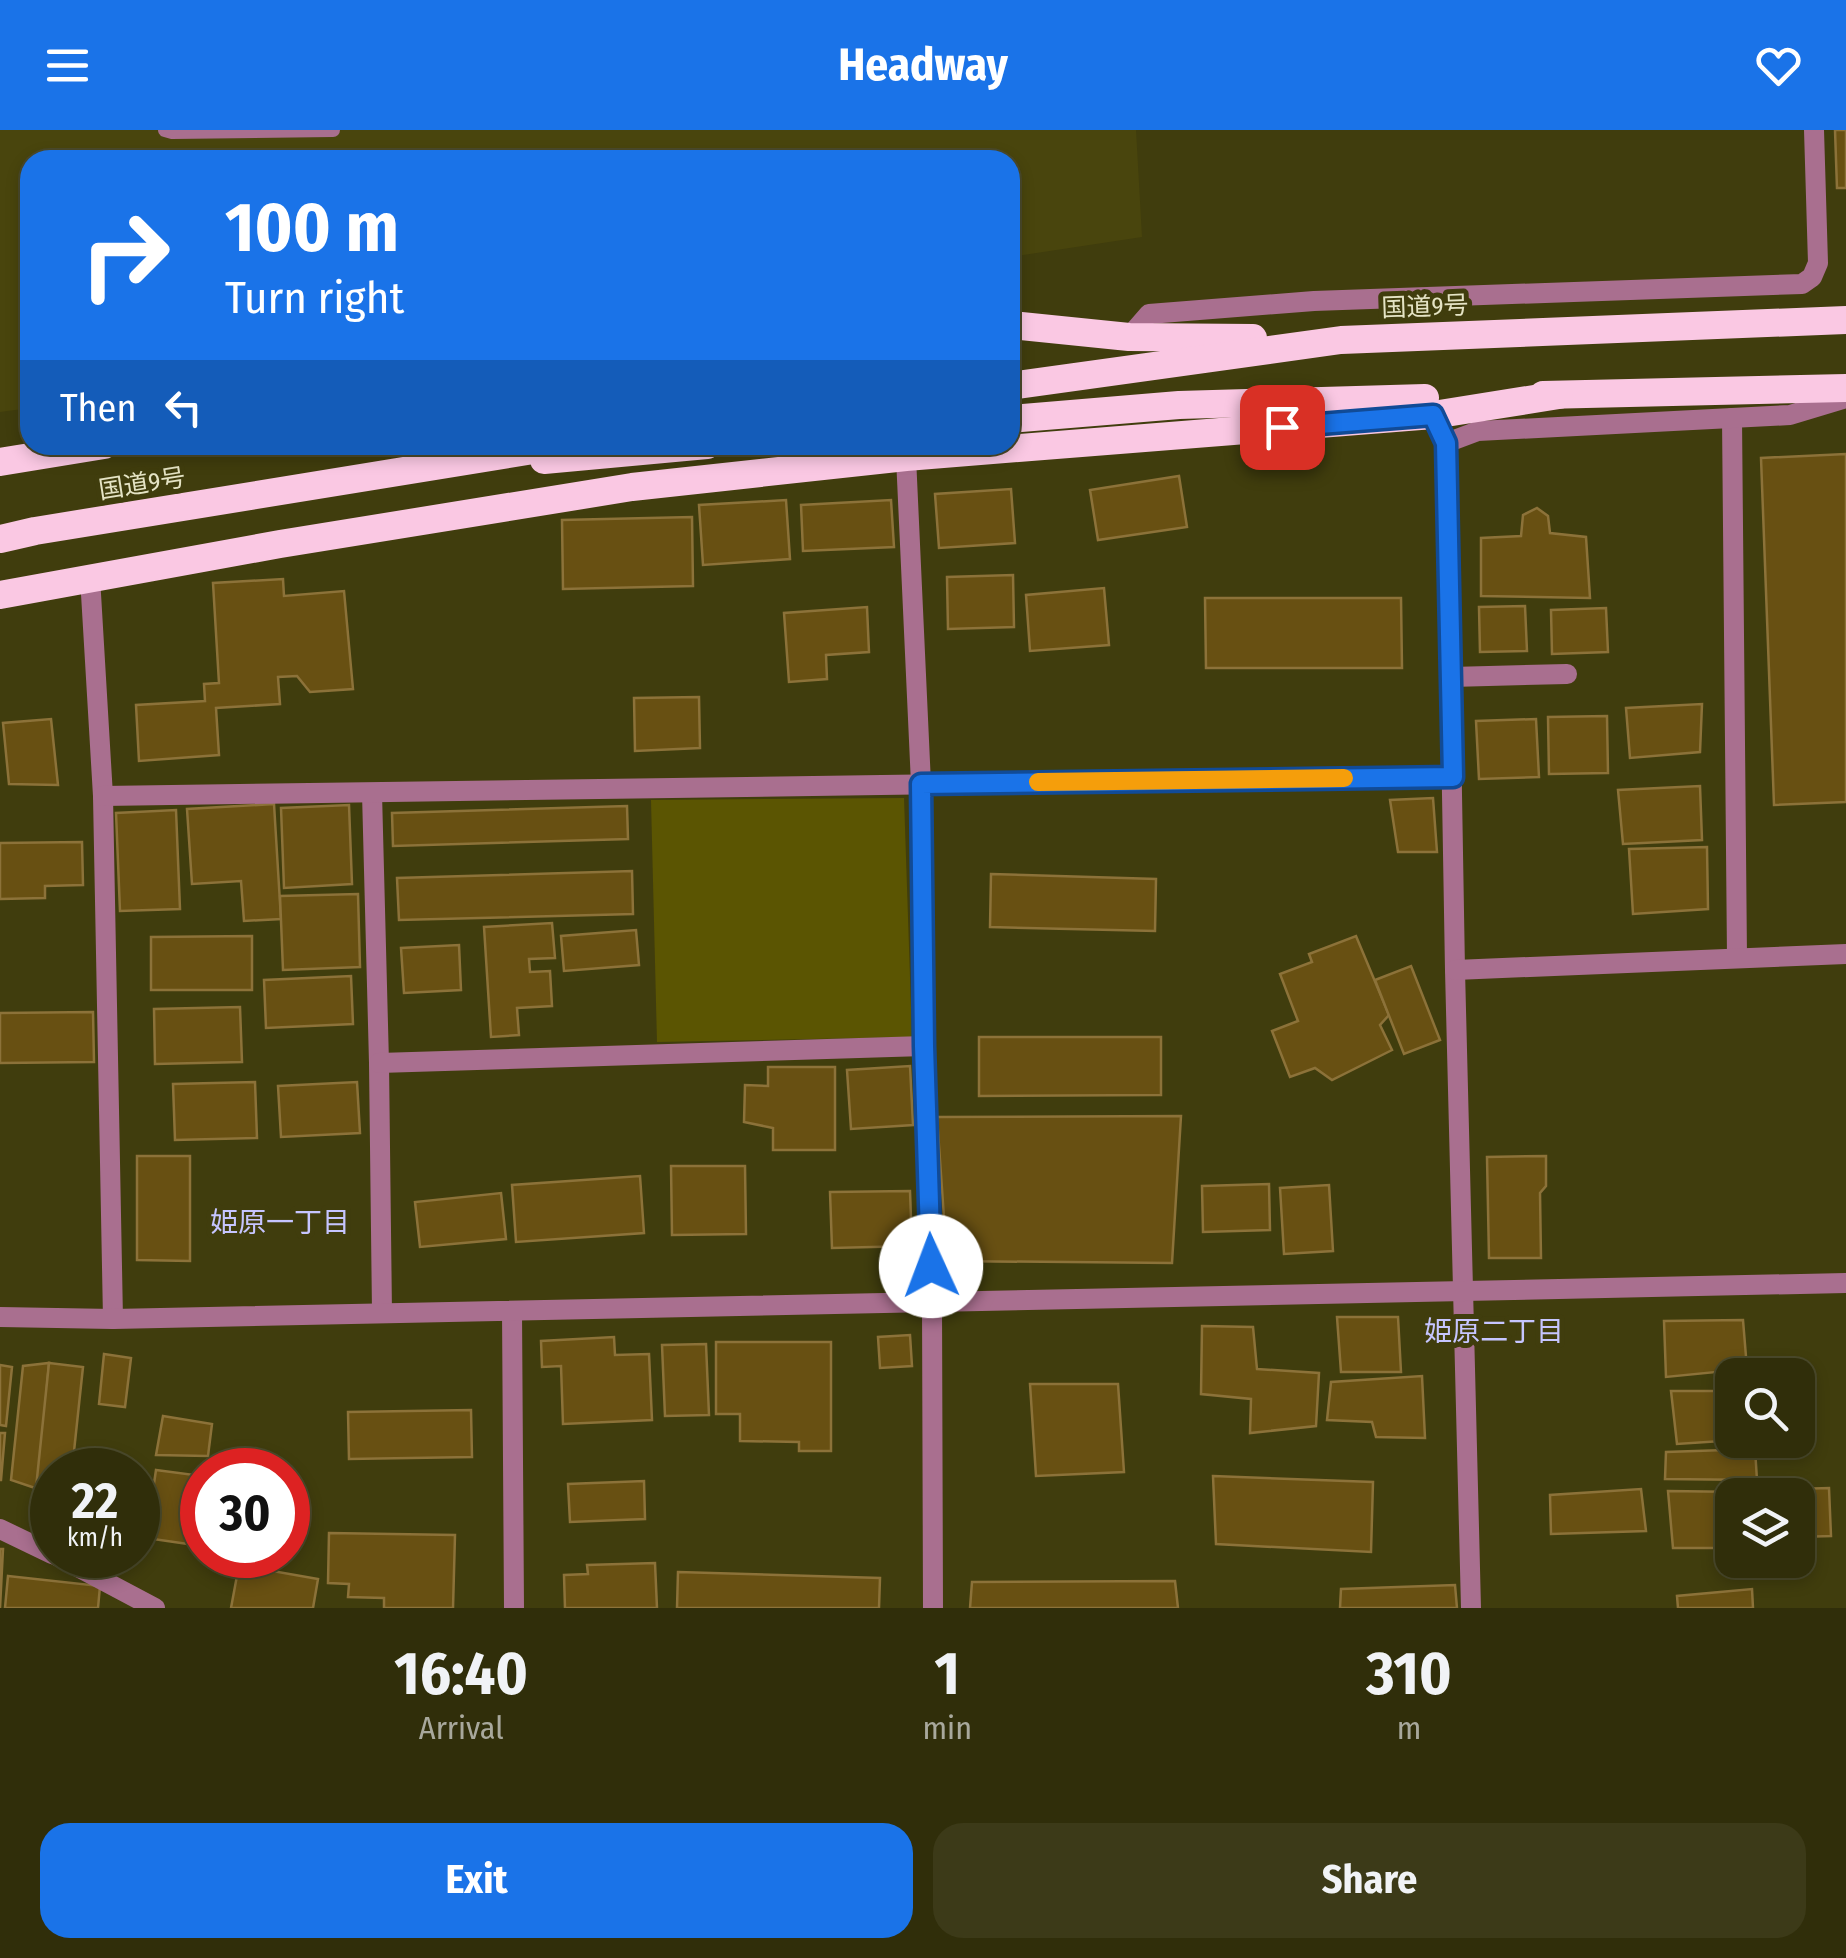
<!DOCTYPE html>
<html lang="en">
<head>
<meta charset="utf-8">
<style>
	body { margin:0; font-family:"Fira Sans Condensed","Noto Sans JP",sans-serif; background:#3c3a18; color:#f1f3f6; height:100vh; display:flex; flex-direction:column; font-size:38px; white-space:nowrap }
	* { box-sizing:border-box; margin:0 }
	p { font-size:32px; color:#a8a89c }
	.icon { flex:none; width:55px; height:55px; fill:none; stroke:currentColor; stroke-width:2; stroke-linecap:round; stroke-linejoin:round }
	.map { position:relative; height:1478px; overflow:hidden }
	.drawer { display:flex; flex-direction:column; background:#302e0a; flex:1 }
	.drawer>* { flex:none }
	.hud { position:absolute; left:20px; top:20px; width:1000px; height:305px; border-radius:30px; box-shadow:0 5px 15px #0003,0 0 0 2px #4b4a2b; background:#1a73e8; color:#fff; overflow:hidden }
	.controls { position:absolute; left:1715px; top:1228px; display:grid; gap:20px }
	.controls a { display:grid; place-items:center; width:100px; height:100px; border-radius:20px; background:#302e0a; box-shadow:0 5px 15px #0003,0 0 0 2px #4b4a2b; font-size:50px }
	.speed { position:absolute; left:30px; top:1318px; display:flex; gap:20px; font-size:50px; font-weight:700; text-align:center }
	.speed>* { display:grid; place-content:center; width:130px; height:130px; border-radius:50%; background:#302e0a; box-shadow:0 5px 15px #0003,0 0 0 2px #4b4a2b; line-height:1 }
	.speed small { font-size:25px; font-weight:400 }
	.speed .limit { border:15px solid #d22; background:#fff; color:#111 }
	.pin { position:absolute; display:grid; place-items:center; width:85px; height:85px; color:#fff; margin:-42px; border-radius:20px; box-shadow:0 5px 15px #0006 }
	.me { position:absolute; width:110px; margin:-55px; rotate:358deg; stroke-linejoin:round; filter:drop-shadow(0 0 8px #0008) }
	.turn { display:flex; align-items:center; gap:35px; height:210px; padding:0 40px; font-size:45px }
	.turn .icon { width:130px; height:130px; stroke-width:2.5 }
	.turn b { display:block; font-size:70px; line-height:85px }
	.then { display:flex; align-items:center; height:95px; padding:0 40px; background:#0003; gap:20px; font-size:38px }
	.eta { display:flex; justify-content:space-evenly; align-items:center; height:170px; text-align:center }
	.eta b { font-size:60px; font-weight:700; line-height:70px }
	.button { display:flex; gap:20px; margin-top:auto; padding:20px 40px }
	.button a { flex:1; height:115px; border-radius:30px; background:#1a73e8; color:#fff; font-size:40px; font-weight:700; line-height:115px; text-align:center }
	.button a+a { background:#3c3a18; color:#f1f3f6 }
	header { display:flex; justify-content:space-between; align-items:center; height:130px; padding:0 40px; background:#1a73e8; color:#fff; font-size:45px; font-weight:700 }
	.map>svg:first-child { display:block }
</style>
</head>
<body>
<header><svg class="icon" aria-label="menu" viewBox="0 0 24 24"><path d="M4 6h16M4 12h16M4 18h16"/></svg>Headway<svg class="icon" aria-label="heart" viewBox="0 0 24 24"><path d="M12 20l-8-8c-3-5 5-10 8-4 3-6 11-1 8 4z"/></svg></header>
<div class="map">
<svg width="1846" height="1478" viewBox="0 0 1846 1478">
	<rect width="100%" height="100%" fill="#403d0d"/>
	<path fill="#49450d" d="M0 0H1136L1142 107 1010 127V30H30V278L0 282Z"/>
	<path fill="#5b5502" d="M904 668 912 907 657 912 651 670Z"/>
	<g fill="#685012" stroke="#8c7239" stroke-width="2.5">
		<path d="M1835 0H1846V58H1837Z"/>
		<path d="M1846 324V672L1774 675 1761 328Z"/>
		<path d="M1179 346 1187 397 1098 410 1090 360Z"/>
		<path d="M1011 359 1015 413 939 418 935 364Z"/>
		<path d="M786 370 790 429 703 435 699 375Z"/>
		<path d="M891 370 894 417 803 421 801 375Z"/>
		<path d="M1537 378 1548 386 1550 403 1586 407 1590 468 1481 466V408L1521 406 1523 385Z"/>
		<path d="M692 387 693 456 563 459 562 390Z"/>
		<path d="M1013 445 1014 497 948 499 947 447Z"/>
		<path d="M283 449 284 466 344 461 353 559 310 562 297 546 278 547 280 574 216 578 219 625 139 631 136 575 205 571 204 554 219 553 213 453Z"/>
		<path d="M1104 458 1109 515 1030 521 1026 465Z"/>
		<path d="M1205 468H1401L1402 538H1206Z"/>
		<path d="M1525 476 1527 521 1480 522 1479 477Z"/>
		<path d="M867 477 869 522 826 525 827 549 789 552 784 483Z"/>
		<path d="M1606 478 1608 522 1552 524 1551 480Z"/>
		<path d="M699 567 700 618 635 621 634 568Z"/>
		<path d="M1702 574 1700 622 1630 628 1626 578Z"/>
		<path d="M1607 586 1608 643 1549 644 1548 587Z"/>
		<path d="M51 589 58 655 9 654 3 593Z"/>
		<path d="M1536 589 1539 647 1479 649 1476 591Z"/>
		<path d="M1700 656 1702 710 1623 714 1618 660Z"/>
		<path d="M1433 668 1437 722H1398L1390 670Z"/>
		<path d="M274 674 281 789 244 791 241 751 192 754 187 679Z"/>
		<path d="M349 675 352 754 284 758 281 678Z"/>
		<path d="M627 676 628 709 393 716 392 683Z"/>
		<path d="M176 680 180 779 120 781 116 683Z"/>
		<path d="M82 712 83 755 45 756V768L0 769V713Z"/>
		<path d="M1707 717 1708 779 1633 784 1629 719Z"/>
		<path d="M632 741 633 784 399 790 397 748Z"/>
		<path d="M991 744 1156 749 1155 801 990 797Z"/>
		<path d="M358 764 360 837 283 840 280 766Z"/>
		<path d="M552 793 555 828 529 829 530 842 550 841 552 876 517 878 519 905 491 907 484 797Z"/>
		<path d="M636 800 639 835 564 841 561 806Z"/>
		<path d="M252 806V860H151V807Z"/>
		<path d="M1356 806 1389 885 1380 895 1392 920 1332 950 1315 938 1290 947 1272 901 1298 891 1280 844 1312 832 1309 824Z"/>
		<path d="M459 815 461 860 404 863 401 818Z"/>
		<path d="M1411 836 1440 910 1404 924 1375 850Z"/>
		<path d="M351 846 353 894 266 898 264 850Z"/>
		<path d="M240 877 242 932 155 934 154 879Z"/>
		<path d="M93 882 94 932 0 933V883Z"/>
		<path d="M979 907H1161V965L979 966Z"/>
		<path d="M910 936 913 995 851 999 847 940Z"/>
		<path d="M768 937H835V1020H773V998L744 992 745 955 768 956Z"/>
		<path d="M255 952 257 1008 175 1010 173 954Z"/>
		<path d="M357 952 360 1003 281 1007 278 956Z"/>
		<path d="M1181 986 1172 1133 947 1131 937 987Z"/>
		<path d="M137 1026H190V1131L137 1130Z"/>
		<path d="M1546 1026V1056L1540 1063 1541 1128H1489L1487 1027Z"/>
		<path d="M671 1036H745L746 1104 672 1105Z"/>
		<path d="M640 1046 644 1103 516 1112 512 1055Z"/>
		<path d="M1269 1054 1270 1100 1203 1102 1202 1056Z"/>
		<path d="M1329 1055 1333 1121 1284 1124 1280 1058Z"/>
		<path d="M910 1061 912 1116 832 1118 830 1062Z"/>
		<path d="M501 1063 506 1109 420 1117 415 1072Z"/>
		<path d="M1337 1187H1398L1401 1242H1341Z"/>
		<path d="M1743 1190 1747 1239 1666 1247 1664 1191Z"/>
		<path d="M1202 1196 1253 1197 1257 1239 1319 1243 1316 1296 1250 1303 1251 1269 1201 1264Z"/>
		<path d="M910 1205 912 1236 880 1238 878 1207Z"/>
		<path d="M614 1207 615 1225 649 1224 652 1290 563 1294 561 1236 542 1237 541 1211Z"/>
		<path d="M716 1212H831V1321H799V1312L740 1311V1284H716Z"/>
		<path d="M706 1214 709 1285 665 1286 662 1215Z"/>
		<path d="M104 1224 131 1228 125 1277 99 1274Z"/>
		<path d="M49 1233 38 1359 11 1350 23 1236Z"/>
		<path d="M49 1233 83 1237 72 1340H52V1380L34 1377Z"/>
		<path d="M0 1235 12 1237 6 1296 0 1295Z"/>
		<path d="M1422 1246 1425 1308 1376 1307 1372 1292 1327 1290 1331 1252Z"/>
		<path d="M1030 1254H1118L1124 1342 1036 1346Z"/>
		<path d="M1671 1261H1732V1310H1737L1677 1314Z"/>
		<path d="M471 1280 472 1327 349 1329 348 1282Z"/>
		<path d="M163 1286 212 1294 208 1326 156 1325Z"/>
		<path d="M0 1303H5L1 1350H0Z"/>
		<path d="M1755 1319 1757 1350 1665 1349 1666 1322Z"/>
		<path d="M156 1340 202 1346V1416L146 1408Z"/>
		<path d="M1213 1346 1373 1352 1371 1422 1216 1414Z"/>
		<path d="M644 1351 645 1389 570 1392 568 1354Z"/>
		<path d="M1829 1358 1831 1406 1798 1407V1365H1757L1756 1360Z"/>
		<path d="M1641 1359 1646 1401 1551 1404 1550 1365Z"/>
		<path d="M1668 1361 1741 1362V1365H1732V1418H1673Z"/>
		<path d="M288 1374 293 1375 288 1416Z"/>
		<path d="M329 1403 455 1405 453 1478H384V1468L348 1467 349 1454 328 1453Z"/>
		<path d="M0 1419H3L0 1478Z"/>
		<path d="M655 1433 657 1478H565L564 1445 588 1444 587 1435Z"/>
		<path d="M239 1435 318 1449 313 1478H231Z"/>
		<path d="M678 1442 880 1448 879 1478H677Z"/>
		<path d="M8 1446 100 1456 98 1478H5Z"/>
		<path d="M1175 1451 1178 1478H970L972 1452Z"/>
		<path d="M1455 1455 1457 1478H1340L1341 1459Z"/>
		<path d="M1752 1459 1753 1478H1678L1677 1466Z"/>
	</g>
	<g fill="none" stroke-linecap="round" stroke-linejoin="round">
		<path stroke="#a96f8f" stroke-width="14" d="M165 0 172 2 333 0"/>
		<g stroke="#a96f8f" stroke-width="20">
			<path d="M1129 207 1149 184 1314 171 1802 154 1812 147 1818 133 1814 0"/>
			<path d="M1433 285 1446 313 1455 840 1471 1478"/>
			<path d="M1732 288 1737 828"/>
			<path d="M1446 313 1478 301 1790 285 1846 268"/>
			<path d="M906 327 921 654 924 916 932 1173 933 1478"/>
			<path d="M90 447 103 666 113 1189"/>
			<path d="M1451 547 1567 544"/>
			<path d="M372 663 379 933 382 1183"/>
			<path d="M103 666 1453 647"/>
			<path d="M1455 840 1846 824"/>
			<path d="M379 933 924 916"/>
			<path d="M512 1181 514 1478"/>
			<path d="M0 1399 52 1424"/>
			<path d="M55 1425 155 1478"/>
		</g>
		<path stroke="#a96f8f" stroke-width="20" d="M0 1187 113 1189 1846 1153"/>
		<g stroke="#fac8e3" stroke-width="28">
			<path d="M1010 197 1021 196 1129 207 1253 208"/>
			<path d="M1010 256 1341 210 1846 190"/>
			<path d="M1543 265 1846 258"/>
			<path d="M1010 289 1179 275 1425 268"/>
			<path d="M544 330 707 315"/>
			<path d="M0 332 104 315"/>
			<path d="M0 409 35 401 564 315"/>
			<path d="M0 465 280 414 632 357 906 327 1433 285 1559 265"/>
		</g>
	</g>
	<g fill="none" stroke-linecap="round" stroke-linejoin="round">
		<g stroke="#114b97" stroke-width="25">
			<path id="route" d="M931 1136 924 916 921 654 1453 647 1446 313 1433 285 1282 297"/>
		</g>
		<use href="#route" stroke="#1a73e8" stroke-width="18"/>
		<path stroke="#f59e0b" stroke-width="18" d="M1038 652 1344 648"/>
	</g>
	<g text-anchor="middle" stroke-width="10" stroke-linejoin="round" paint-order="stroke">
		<g font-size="25" fill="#e5e4c5" stroke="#403d0d">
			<text transform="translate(1425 176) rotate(-2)" y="9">国道9号</text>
			<text transform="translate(142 353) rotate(-9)" y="9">国道9号</text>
		</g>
		<g font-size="28" fill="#c6c5ff" stroke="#403d0d">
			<text x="280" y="1102">姫原一丁目</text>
			<text x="1494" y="1211">姫原二丁目</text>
		</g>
	</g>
</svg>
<div class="controls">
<a><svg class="icon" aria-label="search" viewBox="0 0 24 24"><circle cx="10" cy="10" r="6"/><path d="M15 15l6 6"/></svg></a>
<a><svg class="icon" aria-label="layers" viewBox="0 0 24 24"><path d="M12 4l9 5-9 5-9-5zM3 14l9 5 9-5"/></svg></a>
</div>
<div class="speed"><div>22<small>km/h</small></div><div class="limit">30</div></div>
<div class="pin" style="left:1282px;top:297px;background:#d93025"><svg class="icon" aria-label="arrive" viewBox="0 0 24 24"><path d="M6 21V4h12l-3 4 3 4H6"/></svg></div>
<svg class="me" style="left:931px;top:1136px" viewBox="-20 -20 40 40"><circle r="19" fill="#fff"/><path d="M0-13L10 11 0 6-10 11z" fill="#1a73e8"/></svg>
<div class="hud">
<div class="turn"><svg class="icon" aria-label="right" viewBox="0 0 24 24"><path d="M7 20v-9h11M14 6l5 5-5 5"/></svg><div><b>100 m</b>Turn right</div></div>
<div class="then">Then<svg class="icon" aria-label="left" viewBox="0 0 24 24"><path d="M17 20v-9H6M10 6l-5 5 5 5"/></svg></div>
</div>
</div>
<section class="drawer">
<div class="eta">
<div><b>16:40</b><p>Arrival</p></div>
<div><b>1</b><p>min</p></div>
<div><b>310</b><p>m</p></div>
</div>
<div class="button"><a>Exit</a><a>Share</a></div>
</section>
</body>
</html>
